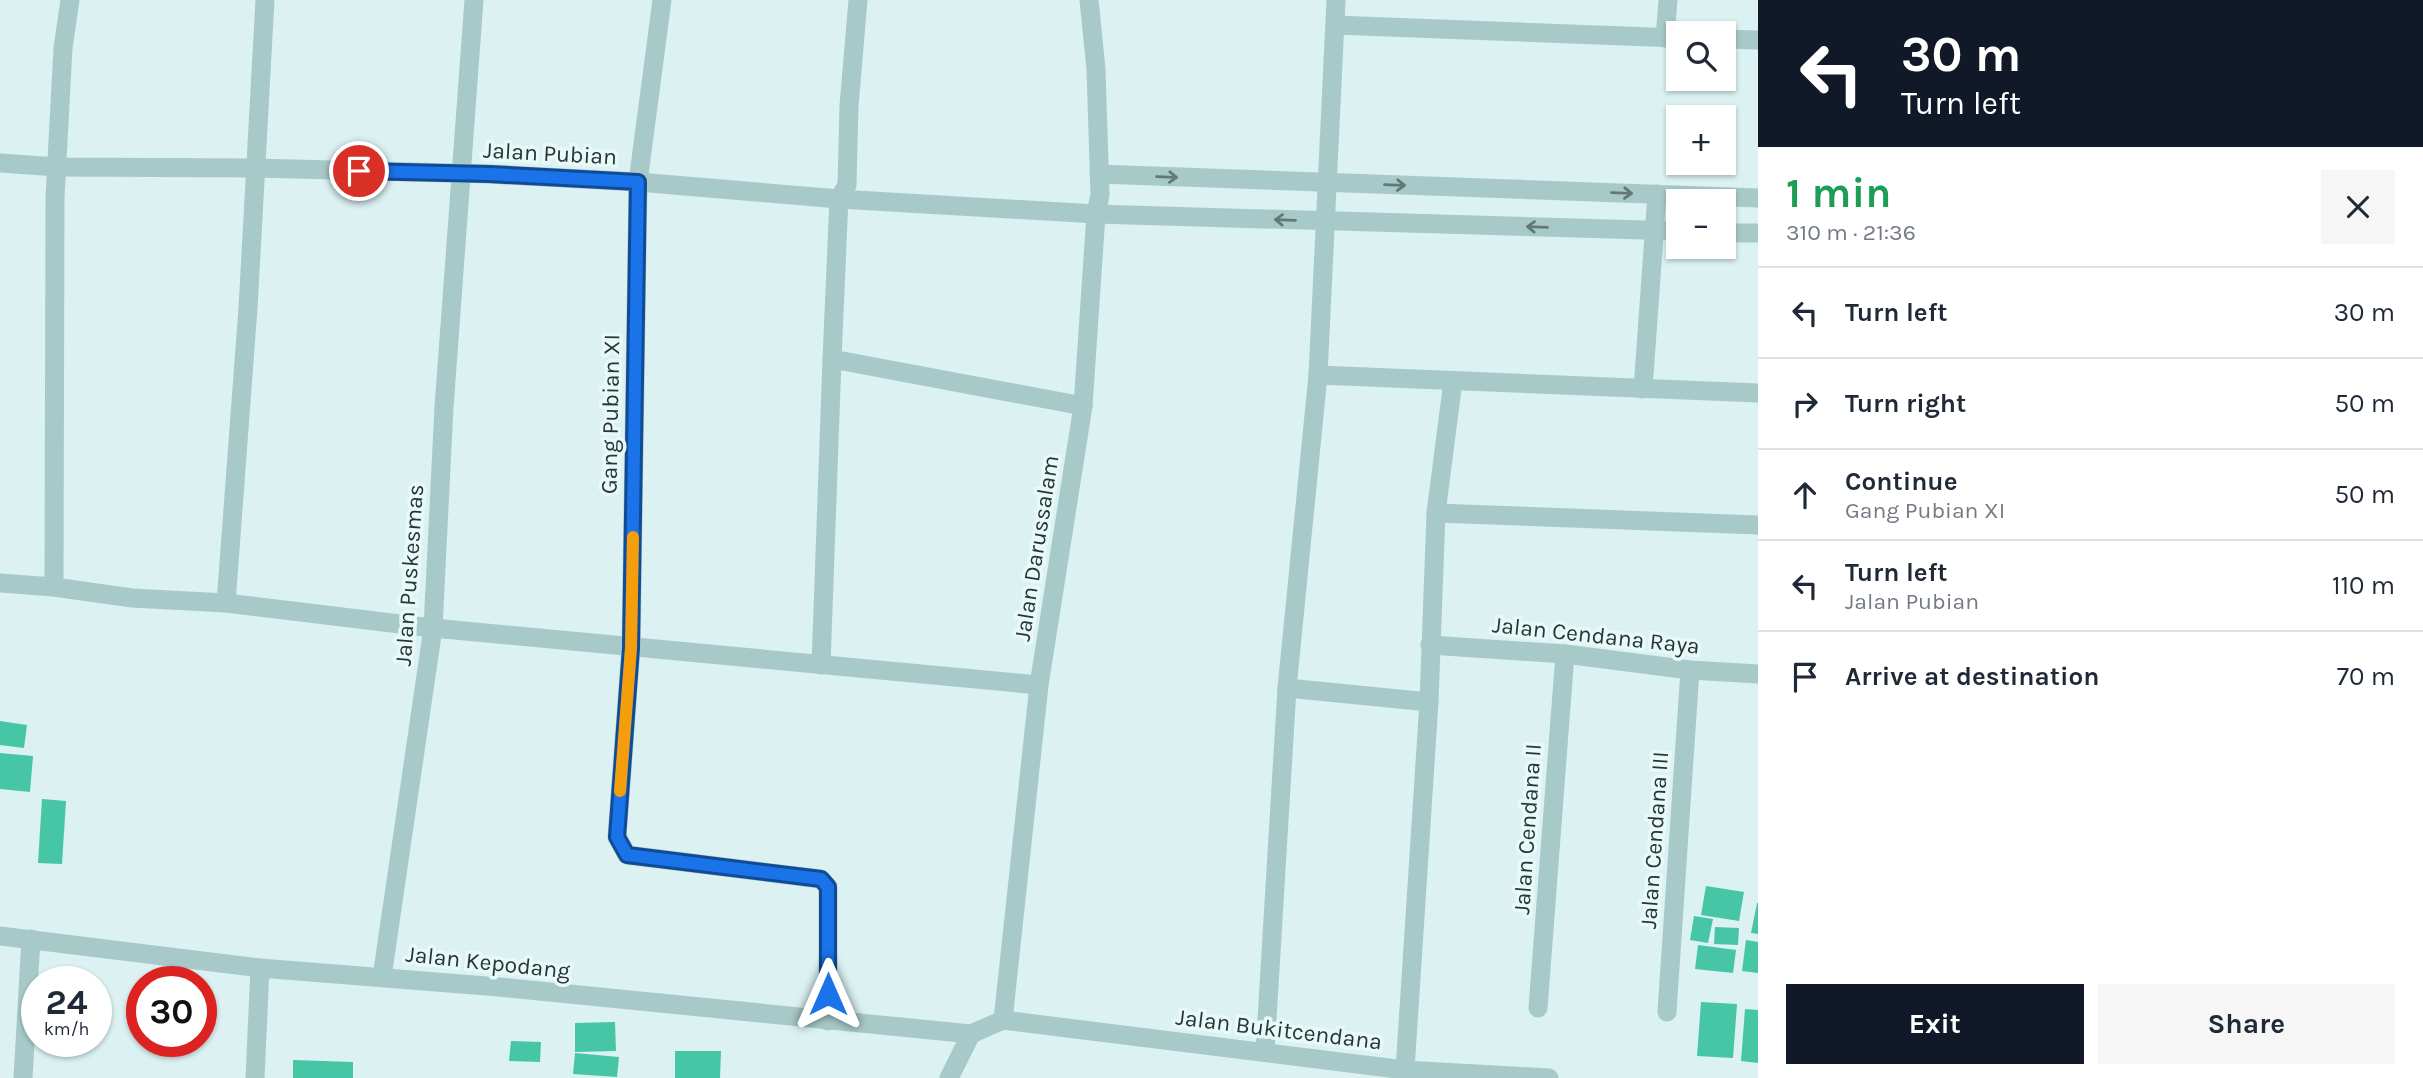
<!DOCTYPE html>
<html lang="en">
<head>
<meta charset="utf-8">
<style>
	body { margin:0; font-family:Karla,sans-serif; background:#f6f6f7; color:#1f2937; height:100vh; display:flex; flex-direction:column; font-size:26px; white-space:nowrap }
	* { box-sizing:border-box; margin:0 }
	p { font-size:23px; color:#747a83 }
	.icon { flex:none; width:38px; height:38px; fill:none; stroke:currentColor; stroke-width:2; stroke-linecap:round; stroke-linejoin:round }
	.map { position:relative; flex:1; overflow:hidden }
	.drawer { display:flex; flex-direction:column; background:#fff; width:665px }
	.drawer>* { flex:none }
	.banner { background:#111827; color:#fff; overflow:hidden }
	.fabs { position:absolute; left:1666px; top:21px; display:grid; gap:14px }
	.fabs a { display:grid; place-items:center; width:70px; height:70px; border-radius:0px; background:#fff; box-shadow:0 2px 5px #0004; font-size:35px }
	.speed { position:absolute; left:21px; top:966px; display:flex; gap:14px; font-size:35px; font-weight:700; text-align:center }
	.speed>* { display:grid; place-content:center; width:91px; height:91px; border-radius:50%; background:#fff; box-shadow:0 2px 5px #0004; line-height:1 }
	.speed small { font-size:18px; font-weight:400 }
	.speed .limit { border:10px solid #d22; background:#fff; color:#111 }
	.pin { position:absolute; display:grid; place-items:center; width:60px; height:60px; color:#fff; margin:-30px; border:4px solid #fff; border-radius:50%; box-shadow:0 2px 7px #0007 }
	.me { position:absolute; width:77px; margin:-38px; rotate:0deg; stroke-linejoin:round; filter:drop-shadow(0 0 5px #0008) }
	.turn { display:flex; align-items:center; gap:24px; height:147px; padding:0 28px; font-size:32px }
	.turn .icon { width:91px; height:91px; stroke-width:2.5 }
	.turn b { display:block; font-size:49px; line-height:60px }
	.round { display:grid; place-items:center; flex:none; width:74px; height:74px; border-radius:0px; background:#f6f6f7 }
	.overview { display:flex; align-items:center; justify-content:space-between; height:119px; padding:0 28px }
	h1 { font-size:42px; font-weight:700; line-height:52px; color:#1e9e55 }
	.cta { display:flex; gap:14px; margin-top:auto; padding:14px 28px }
	.cta a { flex:1; height:80px; border-radius:0px; background:#111827; color:#fff; font-size:28px; font-weight:700; line-height:80px; text-align:center }
	.cta a+a { background:#f6f6f7; color:#1f2937 }
	ul { padding:0; list-style:none }
	li { display:flex; align-items:center; gap:21px; height:91px; padding:0 28px; border-top:2px solid #e0e1e3 }
	li div { flex:1 }
	li b { display:block; font-size:26px }
	li em { font-style:normal }
	main { display:flex; flex:1; min-height:0 }
	.map>svg:first-child { display:block }
</style>
</head>
<body>
<main>
<div class="map">
<svg width="1758" height="1078" viewBox="0 0 1758 1078">
	<rect width="100%" height="100%" fill="#dbf1f2"/>
	<g fill="#46c6a4">
		<path d="M0 721 27 725 24 748 0 745Z"/>
		<path d="M0 753 33 756 30 792 0 789Z"/>
		<path d="M42 799 66 801 62 864 38 863Z"/>
		<path d="M1706 886 1744 892 1739 921 1701 915Z"/>
		<path d="M1757 903H1758V934L1751 933Z"/>
		<path d="M1694 916 1713 919 1708 943 1690 940Z"/>
		<path d="M1715 927 1739 928 1738 945 1714 944Z"/>
		<path d="M1746 940 1758 942V973L1742 971Z"/>
		<path d="M1698 945 1736 950 1733 973 1695 969Z"/>
		<path d="M1701 1002 1737 1004 1733 1058 1697 1056Z"/>
		<path d="M1745 1009 1758 1010V1063L1741 1061Z"/>
		<path d="M615 1022 616 1051 575 1052V1023Z"/>
		<path d="M511 1041 541 1042 540 1062 509 1061Z"/>
		<path d="M675 1051H721L720 1078H675Z"/>
		<path d="M575 1053 619 1057 617 1077 573 1074Z"/>
		<path d="M293 1060 353 1062V1078H293Z"/>
	</g>
	<g fill="none" stroke-linecap="round" stroke-linejoin="round">
		<g stroke="#a7cac8" stroke-width="19">
			<path d="M70 0 63 48 55 197 54 587 132 598 226 603 433 628 1039 685"/>
			<path d="M662 0 638 182 631 647 617 837 627 855 821 879 828 887V1021"/>
			<path d="M858 0 849 106 847 185 839 199 832 359 1083 406"/>
			<path d="M1335 25 1678 38"/>
			<path d="M1665 38 1668 0"/>
			<path d="M1724 39 1758 40"/>
			<path d="M0 163 57 167 255 168 489 174 638 182 839 199 1096 214 1678 231"/>
			<path d="M1099 174 1758 198"/>
			<path d="M1724 233H1758"/>
			<path d="M1318 375 1758 393"/>
			<path d="M1643 389 1657 194"/>
			<path d="M1436 513 1758 525"/>
			<path d="M0 583 54 587"/>
			<path d="M226 603 248 308 265 0"/>
			<path d="M1430 645 1565 654 1690 670 1758 674"/>
			<path d="M821 665 832 359"/>
			<path d="M1287 688 1429 702"/>
			<path d="M0 936 260 968 499 987 971 1034"/>
			<path d="M382 977 433 628 444 407 474 0"/>
			<path d="M1538 1008 1565 654"/>
			<path d="M1667 1012 1690 670"/>
			<path d="M1003 1020 1405 1070 1549 1078"/>
			<path d="M1265 1052 1287 688 1318 375 1336 0"/>
			<path d="M1405 1070 1429 702 1436 513 1453 381"/>
			<path d="M23 1078 31 939"/>
			<path d="M255 1078 260 968"/>
			<path d="M949 1078 971 1034 1003 1020 1039 685 1083 406 1096 214 1100 195 1096 69 1089 0"/>
		</g>
	</g>
	<defs><path id="oneway-shaft" d="M-6 0H5M1.5-3L5.5 0L1.5 3" fill="none" stroke-width="1.6" stroke-linecap="round" stroke-linejoin="round" transform="scale(1.75)"/></defs>
	<g stroke="#617977">
		<use href="#oneway-shaft" transform="translate(1167 177) rotate(2)"/>
		<use href="#oneway-shaft" transform="translate(1395 185) rotate(2)"/>
		<use href="#oneway-shaft" transform="translate(1622 193) rotate(2)"/>
		<use href="#oneway-shaft" transform="translate(1285 220) rotate(-178)"/>
		<use href="#oneway-shaft" transform="translate(1537 227) rotate(-178)"/>
	</g>
	<g fill="none" stroke-linecap="round" stroke-linejoin="round">
		<g stroke="#114b97" stroke-width="18">
			<path id="route" d="M359 171 489 174 638 182 631 648 617 837 627 855 821 879 828 887V994"/>
		</g>
		<use href="#route" stroke="#1a73e8" stroke-width="12"/>
		<path stroke="#f59e0b" stroke-width="12" d="M620 791 631 648 633 537"/>
	</g>
	<g text-anchor="middle" stroke-width="7" stroke-linejoin="round" paint-order="stroke">
		<g font-size="23" fill="#283634" stroke="#e8f9f9">
			<text transform="translate(550 153) rotate(3)" y="8">Jalan Pubian</text>
			<text transform="translate(610 414) rotate(-89)" y="8">Gang Pubian XI</text>
			<text transform="translate(1036 548) rotate(-81)" y="8">Jalan Darussalam</text>
			<text transform="translate(409 575) rotate(-86)" y="8">Jalan Puskesmas</text>
			<text transform="translate(1596 635) rotate(6)" y="8">Jalan Cendana Raya</text>
			<text transform="translate(1527 829) rotate(-86)" y="8">Jalan Cendana II</text>
			<text transform="translate(1654 840) rotate(-86)" y="8">Jalan Cendana III</text>
			<text transform="translate(488 962) rotate(6)" y="8">Jalan Kepodang</text>
			<text transform="translate(1279 1029) rotate(7)" y="8">Jalan Bukitcendana</text>
		</g>
	</g>
</svg>
<div class="fabs">
<a><svg class="icon" aria-label="search" viewBox="0 0 24 24"><circle cx="10" cy="10" r="6"/><path d="M15 15l6 6"/></svg></a>
<a>+</a>
<a>−</a>
</div>
<div class="speed"><div>24<small>km/h</small></div><div class="limit">30</div></div>
<div class="pin" style="left:359px;top:171px;background:#d93025"><svg class="icon" aria-label="arrive" viewBox="0 0 24 24"><path d="M6 21V4h12l-3 4 3 4H6"/></svg></div>
<svg class="me" style="left:828px;top:994px" viewBox="-20 -20 40 40"><path d="M0-17L14 15 0 8-14 15z" fill="#1a73e8" stroke="#fff" stroke-width="4"/></svg>
</div>
<section class="drawer">
<div class="banner">
<div class="turn"><svg class="icon" aria-label="left" viewBox="0 0 24 24"><path d="M17 20v-9H6M10 6l-5 5 5 5"/></svg><div><b>30 m</b>Turn left</div></div>
</div>
<div class="overview"><div><h1>1 min</h1><p>310 m · 21:36</p></div><a class="round"><svg class="icon" aria-label="close" viewBox="0 0 24 24"><path d="M6 6l12 12M18 6L6 18"/></svg></a></div>
<ul>
<li><svg class="icon" aria-label="left" viewBox="0 0 24 24"><path d="M17 20v-9H6M10 6l-5 5 5 5"/></svg><div><b>Turn left</b></div><em>30 m</em></li>
<li><svg class="icon" aria-label="right" viewBox="0 0 24 24"><path d="M7 20v-9h11M14 6l5 5-5 5"/></svg><div><b>Turn right</b></div><em>50 m</em></li>
<li><svg class="icon" aria-label="ahead" viewBox="0 0 24 24"><path d="M12 20V5M6 11l6-6 6 6"/></svg><div><b>Continue</b><p>Gang Pubian XI</p></div><em>50 m</em></li>
<li><svg class="icon" aria-label="left" viewBox="0 0 24 24"><path d="M17 20v-9H6M10 6l-5 5 5 5"/></svg><div><b>Turn left</b><p>Jalan Pubian</p></div><em>110 m</em></li>
<li><svg class="icon" aria-label="arrive" viewBox="0 0 24 24"><path d="M6 21V4h12l-3 4 3 4H6"/></svg><div><b>Arrive at destination</b></div><em>70 m</em></li>
</ul>
<div class="cta"><a>Exit</a><a>Share</a></div>
</section>
</main>
</body>
</html>
